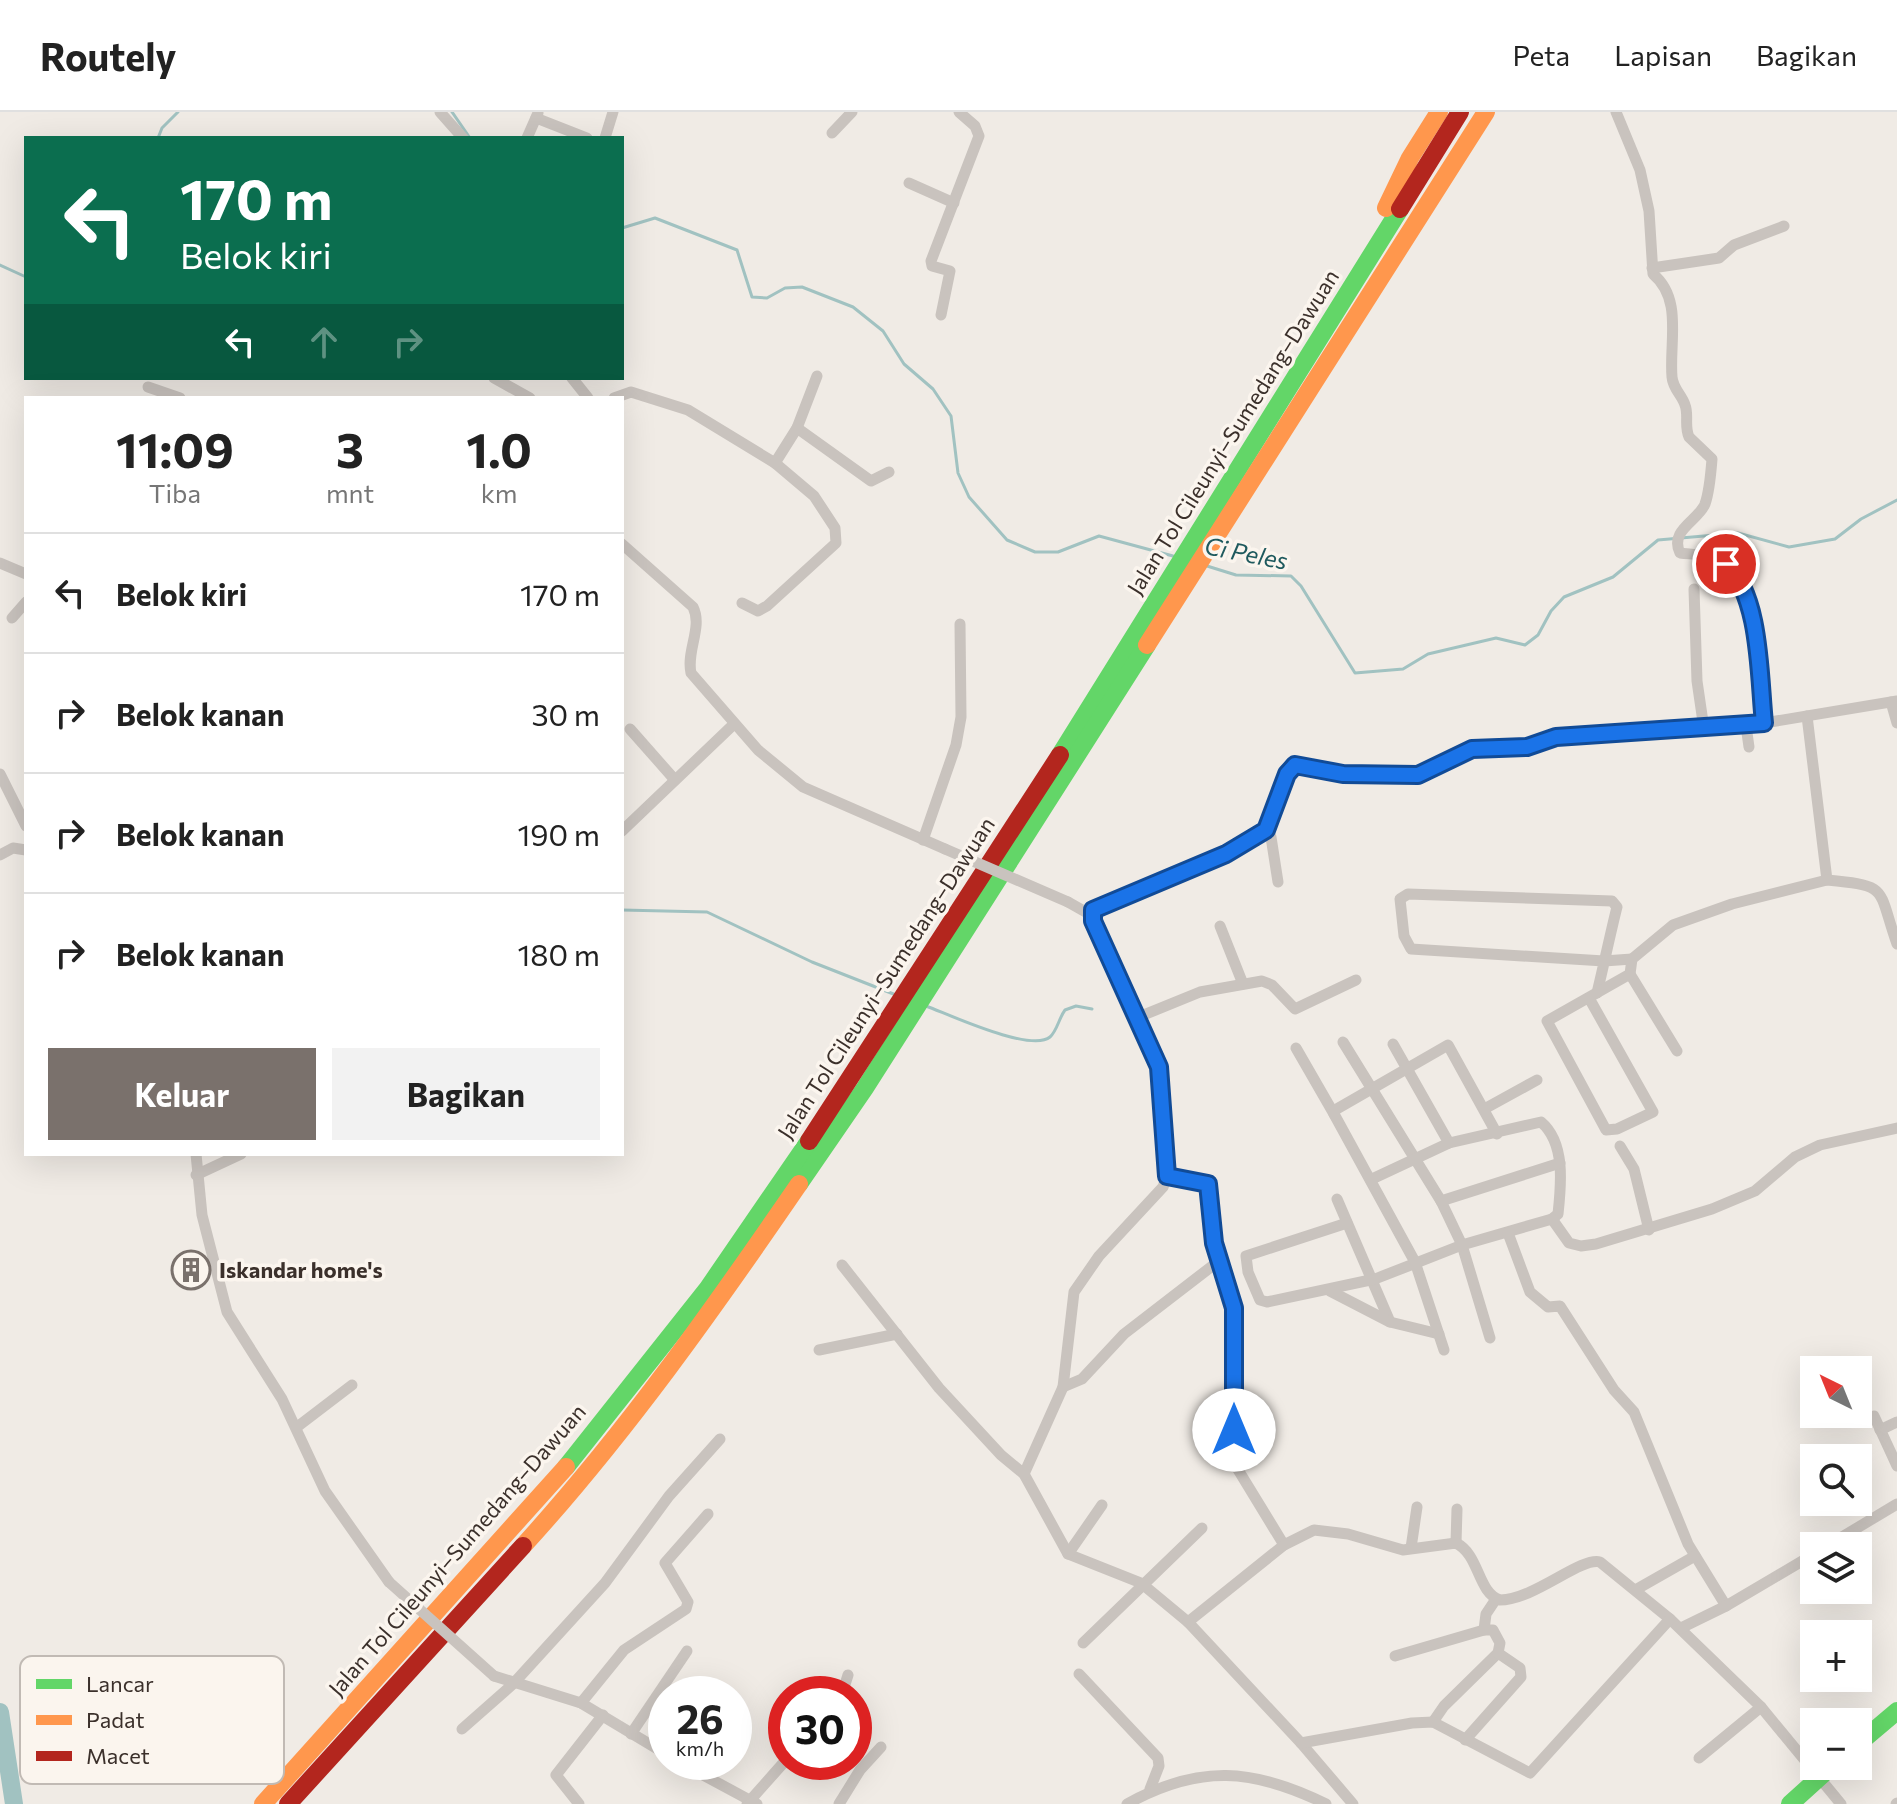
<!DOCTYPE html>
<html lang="id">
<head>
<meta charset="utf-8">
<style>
	body { margin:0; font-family:Commissioner,sans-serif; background:#f2f2f2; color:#222; height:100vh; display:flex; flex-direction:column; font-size:30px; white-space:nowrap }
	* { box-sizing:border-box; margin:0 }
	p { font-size:26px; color:#767676 }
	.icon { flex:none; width:44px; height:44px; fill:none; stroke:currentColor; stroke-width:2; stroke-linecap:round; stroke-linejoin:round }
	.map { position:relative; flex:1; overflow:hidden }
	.details { position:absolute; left:24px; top:284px; width:600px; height:760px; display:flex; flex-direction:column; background:#fff; border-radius:0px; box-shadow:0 8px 32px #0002 }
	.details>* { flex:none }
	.top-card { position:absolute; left:24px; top:24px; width:600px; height:244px; border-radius:0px; box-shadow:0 8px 32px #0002; background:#0b6e4f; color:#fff; overflow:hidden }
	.needle { width:52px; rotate:317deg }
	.fabs { position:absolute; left:1800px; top:1244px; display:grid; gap:16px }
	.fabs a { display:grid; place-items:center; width:72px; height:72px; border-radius:0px; background:#fff; box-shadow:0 8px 32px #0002; font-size:40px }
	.speed { position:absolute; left:648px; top:1564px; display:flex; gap:16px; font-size:40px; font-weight:700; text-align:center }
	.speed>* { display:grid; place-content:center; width:104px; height:104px; border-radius:50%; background:#fff; box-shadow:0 8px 32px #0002; line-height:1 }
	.speed small { font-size:20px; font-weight:400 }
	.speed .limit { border:12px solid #d22; background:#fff; color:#111 }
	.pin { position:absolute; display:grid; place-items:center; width:68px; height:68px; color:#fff; margin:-34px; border:4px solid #fff; border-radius:50%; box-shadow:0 2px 8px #0007 }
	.me { position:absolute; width:88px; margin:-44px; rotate:0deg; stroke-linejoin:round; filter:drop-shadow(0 0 6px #0008) }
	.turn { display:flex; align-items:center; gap:28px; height:168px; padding:0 24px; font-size:36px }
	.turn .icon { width:104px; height:104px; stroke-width:2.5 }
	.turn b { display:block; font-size:56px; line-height:68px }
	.lanes { display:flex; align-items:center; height:76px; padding:0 24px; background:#0003; justify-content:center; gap:40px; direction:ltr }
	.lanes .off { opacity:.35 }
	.eta { display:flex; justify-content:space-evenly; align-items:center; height:136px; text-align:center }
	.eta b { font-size:48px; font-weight:700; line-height:56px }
	.cta { display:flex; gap:16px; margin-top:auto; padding:16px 24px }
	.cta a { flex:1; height:92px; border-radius:0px; background:#7a716c; color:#fff; font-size:32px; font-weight:700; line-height:92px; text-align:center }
	.cta a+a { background:#f2f2f2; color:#222 }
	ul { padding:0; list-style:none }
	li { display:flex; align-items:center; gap:24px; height:120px; padding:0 24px; border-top:2px solid #e0e0e0 }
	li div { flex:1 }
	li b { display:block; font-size:30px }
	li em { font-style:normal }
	header { display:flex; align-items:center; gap:48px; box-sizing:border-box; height:112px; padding:0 40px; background:#fff; border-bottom:2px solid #e0e0e0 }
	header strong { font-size:38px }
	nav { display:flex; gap:44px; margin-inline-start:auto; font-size:28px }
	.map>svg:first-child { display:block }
</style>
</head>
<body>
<header>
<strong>Routely</strong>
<nav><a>Peta</a><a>Lapisan</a><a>Bagikan</a></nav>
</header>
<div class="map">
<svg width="1897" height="1692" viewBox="0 0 1897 1692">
	<rect width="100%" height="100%" fill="#f0ebe5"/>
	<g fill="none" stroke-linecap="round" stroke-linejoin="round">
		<g stroke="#a1c2c1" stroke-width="3">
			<path d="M452 0 470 26"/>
			<path d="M158 26 162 16 178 0"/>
			<path d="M622 116 655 106 737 138 752 185 767 186 785 176 802 175 853 195 883 219 904 252 933 277 951 304 958 361 969 385 1007 428 1035 440H1058L1099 424 1173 444"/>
			<path d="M0 153 26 165"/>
			<path d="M1207 454 1236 463 1291 464 1301 474 1355 561 1403 557 1428 542 1496 526 1525 533 1538 523 1551 499 1564 485 1613 465 1658 428 1738 421 1789 435 1835 427 1861 407 1897 388"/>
			<path d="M622 798 707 800 812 850 896 883"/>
			<path d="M926 894C948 902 1031 941 1050 925 1057 919 1059 906 1065 898L1076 894 1092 897"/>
		</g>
		<path stroke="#a1c2c1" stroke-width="18" d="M0 1600 14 1692"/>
		<g stroke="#c9c3be" stroke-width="11">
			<path d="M440 0 463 26"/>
			<path d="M1616 0 1640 58 1649 99 1653 162C1683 187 1669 230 1672 265 1673 277 1682 283 1685 293 1689 303 1684 314 1689 325L1712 347C1711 360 1709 381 1705 392 1698 409 1669 418 1680 441 1698 443 1713 442 1728 454 1759 478 1760 572 1764 611"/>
			<path d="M536 6 587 26"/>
			<path d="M832 21 852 0"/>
			<path d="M527 26 538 1"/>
			<path d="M605 26 613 0"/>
			<path d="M909 71 954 91"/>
			<path d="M1652 156 1719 146 1734 133 1784 114"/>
			<path d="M941 203 950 159 932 154 931 149 979 24 975 14 959 0"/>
			<path d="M494 266 530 286"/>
			<path d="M572 266 588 286"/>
			<path d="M148 275 180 286"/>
			<path d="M614 286 631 280 688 298 775 351 814 384 835 416 836 431 767 494 758 499 742 491"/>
			<path d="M797 316 871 369 889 360"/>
			<path d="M775 351 797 316 817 264"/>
			<path d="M622 432 693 495C703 515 686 539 691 561L758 638 803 675 945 737"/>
			<path d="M0 451 26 462"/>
			<path d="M1694 477 1697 569 1704 617"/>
			<path d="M12 506 26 490"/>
			<path d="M1891 590 1897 611"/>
			<path d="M1807 604 1827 768C1890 774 1877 775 1897 832"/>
			<path d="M1746 614 1749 635"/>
			<path d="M630 617 675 668"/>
			<path d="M0 662 26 714"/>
			<path d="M1266 718 1271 725 1278 770"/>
			<path d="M622 719 734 612"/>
			<path d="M923 728 956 633 961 605 960 512"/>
			<path d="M0 743 13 736 26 738"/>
			<path d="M1091 803 1098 794C1128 781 1253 736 1267 716 1280 697 1278 669 1295 653L1343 662 1418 663 1472 637 1527 635 1556 625 1746 614 1897 589"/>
			<path d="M1220 814 1243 872"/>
			<path d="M1630 862 1677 939"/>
			<path d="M1597 881C1604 852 1610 823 1617 795L1612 789 1408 782 1400 787 1404 824 1411 837 1604 849 1632 847"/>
			<path d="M1589 886 1653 1000 1617 1017 1606 1018 1547 909 1630 862 1632 847 1673 813 1732 792 1827 768"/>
			<path d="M1136 906 1200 880 1262 869 1272 873 1295 897 1356 868"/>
			<path d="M1343 930 1441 1089 1462 1133 1490 1226"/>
			<path d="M1393 932 1449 1031"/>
			<path d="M1296 936 1334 1002"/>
			<path d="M1486 996 1537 968"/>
			<path d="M1620 1034 1634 1057 1649 1118"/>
			<path d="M196 1042 202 1103 227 1200 282 1287 325 1379 389 1470"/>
			<path d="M196 1063 241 1042"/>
			<path d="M1167 1064 1208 1072 1214 1131 1234 1196 1237 1356 1284 1433"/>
			<path d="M1372 1067 1449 1031 1541 1010C1566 1031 1561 1074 1558 1102L1552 1107"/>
			<path d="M1337 1087 1390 1210"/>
			<path d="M1441 1089 1560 1051"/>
			<path d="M1347 1111 1246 1144 1248 1160 1260 1188 1267 1190 1375 1167 1462 1133 1552 1107 1569 1131 1581 1134 1596 1132 1712 1097 1755 1079 1795 1045 1820 1033 1897 1016"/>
			<path d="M1508 1121 1530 1180 1548 1195 1560 1194 1614 1278 1634 1300 1688 1432 1726 1494"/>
			<path d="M842 1153 939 1276 1001 1343 1024 1362 1068 1442 1141 1471 1188 1510 1301 1631 1353 1692"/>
			<path d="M1330 1179 1390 1210 1439 1222"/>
			<path d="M819 1238 897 1222"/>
			<path d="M1444 1238 1415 1150 1334 1002 1335 998 1448 933 1497 1022"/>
			<path d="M1063 1275 1082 1267 1124 1222 1220 1148"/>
			<path d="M1874 1304 1897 1354"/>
			<path d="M297 1315 352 1273"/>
			<path d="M1880 1318 1897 1310"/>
			<path d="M1024 1362 1063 1275 1074 1180 1099 1144 1163 1075 1167 1064 1159 955 1091 803 1068 790"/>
			<path d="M1456 1431 1457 1397"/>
			<path d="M1827 1434 1897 1392"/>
			<path d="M1411 1436 1417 1395"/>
			<path d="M1068 1442 1102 1393"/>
			<path d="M1637 1477 1695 1444"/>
			<path d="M1188 1510 1284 1433 1314 1418 1348 1422 1403 1438 1456 1431C1480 1443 1477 1480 1500 1488 1534 1488 1580 1445 1600 1450L1670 1507 1761 1595 1841 1692"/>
			<path d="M1681 1516 1726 1494 1814 1442"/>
			<path d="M1083 1531 1202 1416"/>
			<path d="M1395 1544 1484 1518"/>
			<path d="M1079 1562 1158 1646 1159 1654 1150 1677"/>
			<path d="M494 1564 581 1591 666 1642"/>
			<path d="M842 1582 848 1563"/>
			<path d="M581 1591 624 1538 686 1497 688 1490 665 1451 708 1402"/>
			<path d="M1433 1610 1444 1594 1498 1541 1500 1531 1493 1518H1484L1486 1502 1496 1487"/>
			<path d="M462 1617 513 1572 605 1471 669 1384 720 1327"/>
			<path d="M631 1622 687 1539"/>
			<path d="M1465 1628 1521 1565 1520 1556 1498 1541"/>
			<path d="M1301 1631 1412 1611 1433 1610 1530 1661 1670 1507"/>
			<path d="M1699 1646 1761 1595"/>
			<path d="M679 1650 757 1692"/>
			<path d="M579 1692 556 1663 603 1603"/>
			<path d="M747 1692 786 1648"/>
			<path d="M839 1692 860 1658 881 1635"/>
			<path d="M1127 1692C1199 1652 1253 1656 1326 1692"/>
			<path d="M1896 1692 1897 1691"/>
		</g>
		<g stroke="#63d668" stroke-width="18">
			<path d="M1060 643 1400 97"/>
			<path d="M799 1072 865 976 1147 533"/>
			<path d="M566 1355 708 1176 809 1029"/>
			<path d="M1858 1632 1897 1599"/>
			<path d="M1790 1692 1832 1654"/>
		</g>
		<g stroke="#ff974d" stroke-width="18">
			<path d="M1386 96 1410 46 1439 0"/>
			<path d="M1147 533 1486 0"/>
			<path d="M523 1434C625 1322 714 1196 799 1072"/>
			<path d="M263 1692 566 1355"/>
		</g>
		<g stroke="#b3261e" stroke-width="18">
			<path d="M1400 97 1460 0"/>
			<path d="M809 1029 1060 643"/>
			<path d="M288 1692 523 1434"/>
		</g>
		<g stroke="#c9c3be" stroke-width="11">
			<path d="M945 737 1068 790"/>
			<path d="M389 1470 494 1564"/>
		</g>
	</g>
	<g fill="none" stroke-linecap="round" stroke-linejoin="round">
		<g stroke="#114b97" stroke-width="20">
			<path id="route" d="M1234 1318V1196L1214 1131 1208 1072 1167 1064 1159 955 1093 809V798L1226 742 1266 718 1287 662 1295 653 1343 662 1418 663 1472 637 1527 635 1556 625 1764 611C1759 565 1761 484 1726 452"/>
		</g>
		<use href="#route" stroke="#1a73e8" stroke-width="14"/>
	</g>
	<defs>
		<g id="building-ring" transform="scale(2)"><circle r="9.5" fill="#fbf5ee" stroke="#7a716c" stroke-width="1.5"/><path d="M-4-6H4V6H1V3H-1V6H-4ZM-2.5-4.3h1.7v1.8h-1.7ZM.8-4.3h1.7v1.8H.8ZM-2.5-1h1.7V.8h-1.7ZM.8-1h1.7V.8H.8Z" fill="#7a716c"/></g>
	</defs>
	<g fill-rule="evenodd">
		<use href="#building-ring" x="191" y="1158"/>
	</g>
	<g text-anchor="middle" stroke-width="7" stroke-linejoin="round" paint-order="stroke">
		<g font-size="22" fill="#3b302b" stroke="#fbf5ee">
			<text transform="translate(1233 320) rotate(-58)" y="8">Jalan Tol Cileunyi–Sumedang–Dawuan</text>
			<text transform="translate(886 866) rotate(-57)" y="8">Jalan Tol Cileunyi–Sumedang–Dawuan</text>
			<text transform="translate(457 1438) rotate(-49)" y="8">Jalan Tol Cileunyi–Sumedang–Dawuan</text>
		</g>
		<g font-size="22" font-weight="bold" fill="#3b302b" stroke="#fbf5ee" text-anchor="start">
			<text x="219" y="1166">Iskandar home's</text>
		</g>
		<g font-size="24" font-style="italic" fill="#1f5a5e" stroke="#fbf5ee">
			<text transform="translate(1246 442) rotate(11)" y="8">Ci Peles</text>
		</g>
	</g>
	<rect x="20" y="1544" width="264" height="128" rx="12" fill="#fbf5ee" stroke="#c1bab4" stroke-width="2"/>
	<rect x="36" y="1567" width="36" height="10" fill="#63d668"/>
	<rect x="36" y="1603" width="36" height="10" fill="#ff974d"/>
	<rect x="36" y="1639" width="36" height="10" fill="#b3261e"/>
	<g font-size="22" fill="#3b302b">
		<text x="86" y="1580">Lancar</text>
		<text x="86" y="1616">Padat</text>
		<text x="86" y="1652">Macet</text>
	</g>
</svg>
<div class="fabs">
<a><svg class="needle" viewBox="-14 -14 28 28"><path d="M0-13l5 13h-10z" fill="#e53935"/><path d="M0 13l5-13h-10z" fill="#767676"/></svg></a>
<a><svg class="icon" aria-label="search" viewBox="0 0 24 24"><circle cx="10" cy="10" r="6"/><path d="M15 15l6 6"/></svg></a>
<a><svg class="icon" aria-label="layers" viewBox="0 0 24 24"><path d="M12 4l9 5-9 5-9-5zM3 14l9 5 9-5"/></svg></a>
<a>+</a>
<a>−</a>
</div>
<div class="speed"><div>26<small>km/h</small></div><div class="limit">30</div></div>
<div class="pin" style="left:1726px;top:452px;background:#d93025"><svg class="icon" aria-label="arrive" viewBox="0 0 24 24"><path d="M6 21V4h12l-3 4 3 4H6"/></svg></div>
<svg class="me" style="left:1234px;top:1318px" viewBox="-20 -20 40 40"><circle r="19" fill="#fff"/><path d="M0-13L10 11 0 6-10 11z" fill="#1a73e8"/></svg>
<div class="top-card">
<div class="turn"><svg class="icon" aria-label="left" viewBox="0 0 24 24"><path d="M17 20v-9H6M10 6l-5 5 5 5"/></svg><div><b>170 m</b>Belok kiri</div></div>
<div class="lanes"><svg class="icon" aria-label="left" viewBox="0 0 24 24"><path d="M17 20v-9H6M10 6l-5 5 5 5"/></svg><svg class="icon off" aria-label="ahead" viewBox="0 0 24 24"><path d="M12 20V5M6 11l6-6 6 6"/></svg><svg class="icon off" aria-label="right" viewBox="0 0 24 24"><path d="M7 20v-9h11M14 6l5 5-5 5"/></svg></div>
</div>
<section class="details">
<div class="eta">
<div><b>11:09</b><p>Tiba</p></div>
<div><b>3</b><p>mnt</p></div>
<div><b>1.0</b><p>km</p></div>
</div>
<ul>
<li><svg class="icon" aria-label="left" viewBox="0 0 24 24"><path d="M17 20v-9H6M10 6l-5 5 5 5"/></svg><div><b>Belok kiri</b></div><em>170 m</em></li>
<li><svg class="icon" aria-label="right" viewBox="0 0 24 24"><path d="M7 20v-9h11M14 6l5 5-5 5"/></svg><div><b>Belok kanan</b></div><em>30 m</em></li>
<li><svg class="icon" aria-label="right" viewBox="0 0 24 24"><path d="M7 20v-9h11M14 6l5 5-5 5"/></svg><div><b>Belok kanan</b></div><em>190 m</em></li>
<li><svg class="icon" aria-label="right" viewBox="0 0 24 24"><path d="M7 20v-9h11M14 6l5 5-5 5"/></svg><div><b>Belok kanan</b></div><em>180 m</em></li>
</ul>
<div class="cta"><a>Keluar</a><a>Bagikan</a></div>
</section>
</div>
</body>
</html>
